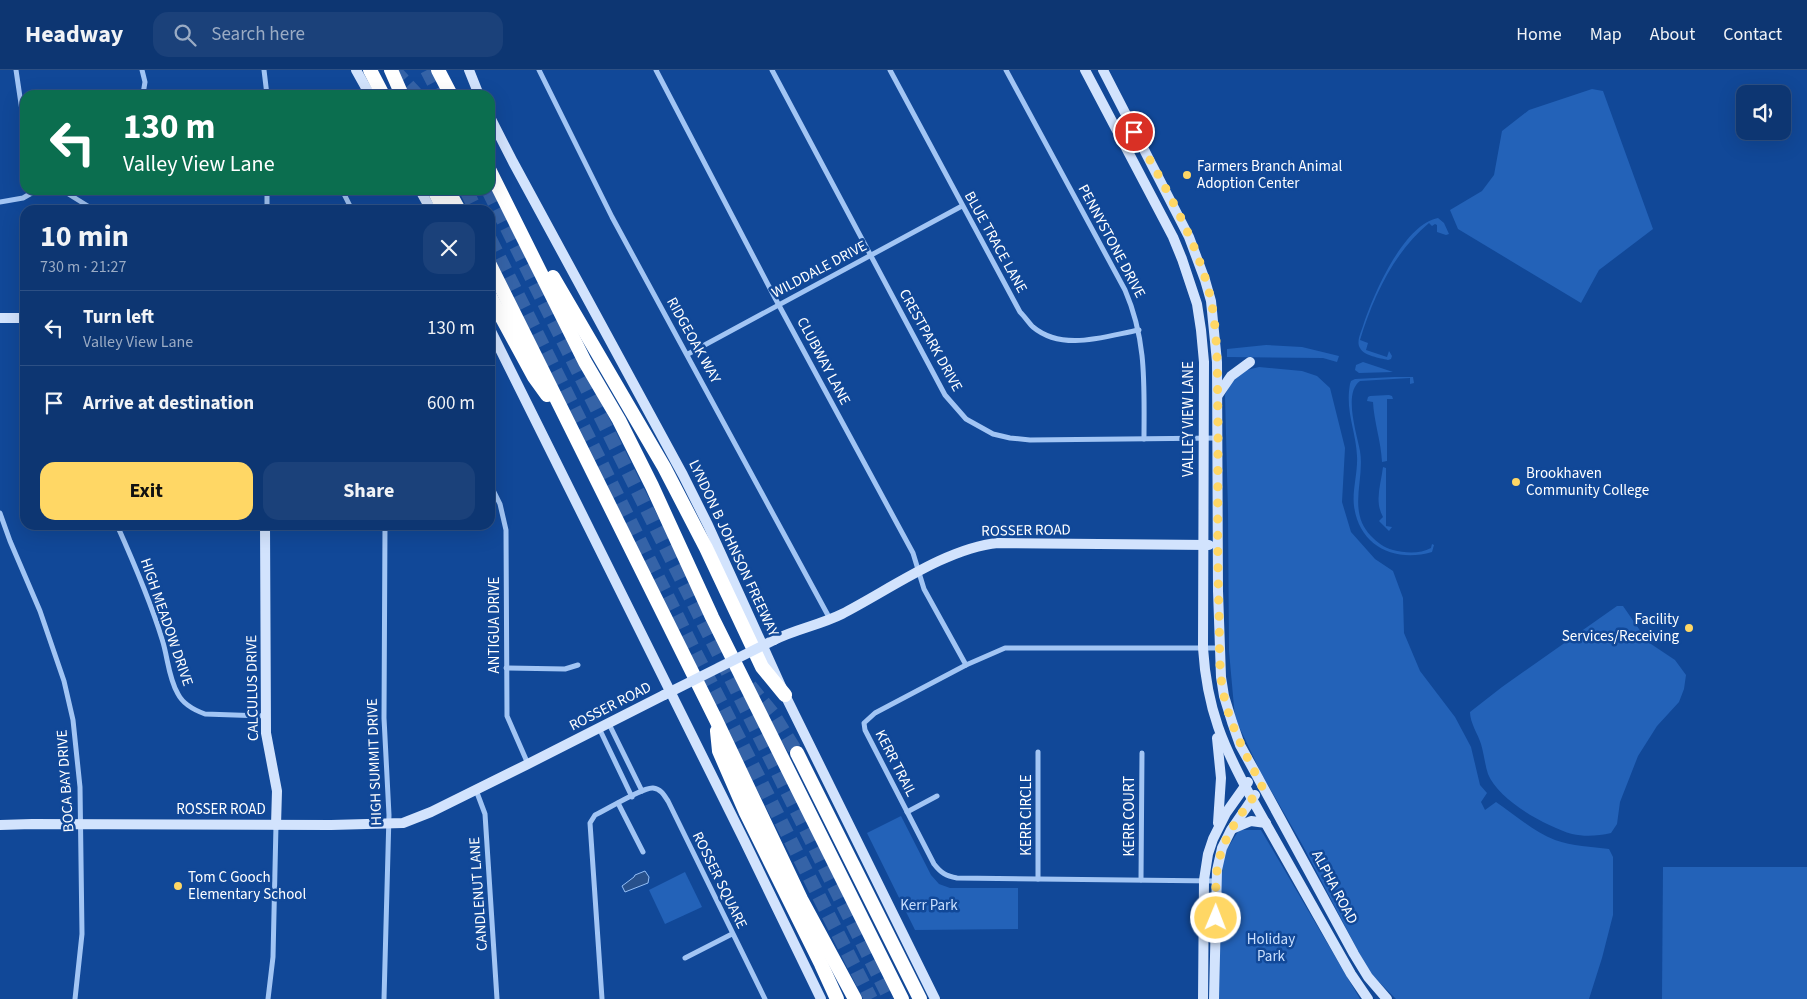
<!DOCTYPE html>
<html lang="en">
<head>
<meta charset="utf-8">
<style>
	body { margin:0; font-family:"Source Sans 3",sans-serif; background:#1b417a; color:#f1f3f6; height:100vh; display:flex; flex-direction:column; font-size:19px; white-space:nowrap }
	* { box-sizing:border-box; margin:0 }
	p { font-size:16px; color:#9aabc4 }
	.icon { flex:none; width:28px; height:28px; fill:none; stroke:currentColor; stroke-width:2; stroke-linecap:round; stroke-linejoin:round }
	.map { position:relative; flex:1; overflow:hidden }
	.panel { position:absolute; left:20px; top:135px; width:475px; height:325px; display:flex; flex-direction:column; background:#0d3672; border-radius:15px; box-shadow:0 5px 20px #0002,0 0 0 1px #2d5084 }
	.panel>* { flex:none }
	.hud { position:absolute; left:20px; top:20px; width:475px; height:105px; border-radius:15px; box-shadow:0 5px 20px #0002,0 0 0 1px #2d5084; background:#0b6e4f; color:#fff; overflow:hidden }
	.controls { position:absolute; left:1736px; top:15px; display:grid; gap:10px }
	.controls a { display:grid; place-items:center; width:55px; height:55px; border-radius:10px; background:#0d3672; box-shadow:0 5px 20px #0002,0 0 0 1px #2d5084; font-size:25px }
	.pin { position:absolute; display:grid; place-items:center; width:42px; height:42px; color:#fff; margin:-21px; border:2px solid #fff; border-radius:50%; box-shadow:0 1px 5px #0007 }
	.me { position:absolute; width:55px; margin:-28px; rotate:1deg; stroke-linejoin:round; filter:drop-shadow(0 0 4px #0008) }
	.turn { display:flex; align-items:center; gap:18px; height:105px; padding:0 20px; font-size:22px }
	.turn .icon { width:65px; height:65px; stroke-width:2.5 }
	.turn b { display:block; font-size:35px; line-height:42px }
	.round { display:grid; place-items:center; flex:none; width:52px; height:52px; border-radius:15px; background:#1b417a }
	.overview { display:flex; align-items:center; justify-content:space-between; height:85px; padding:0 20px }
	h1 { font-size:30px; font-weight:700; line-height:38px }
	.cta { display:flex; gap:10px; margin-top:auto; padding:10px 20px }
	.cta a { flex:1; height:58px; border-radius:15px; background:#ffd765; color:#111; font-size:20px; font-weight:700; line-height:58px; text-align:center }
	.cta a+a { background:#1b417a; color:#f1f3f6 }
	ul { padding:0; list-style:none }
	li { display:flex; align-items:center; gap:15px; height:75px; padding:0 20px; border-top:1px solid #2d5084 }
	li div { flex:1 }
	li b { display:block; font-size:19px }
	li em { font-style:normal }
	header { display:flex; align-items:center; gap:30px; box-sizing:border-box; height:70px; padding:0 25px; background:#0d3672; border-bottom:1px solid #2d5084 }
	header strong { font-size:24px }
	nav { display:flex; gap:28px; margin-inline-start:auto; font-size:18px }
	.search { width:350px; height:45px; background:#1b417a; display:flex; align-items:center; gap:12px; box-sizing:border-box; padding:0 18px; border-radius:15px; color:#9aabc4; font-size:19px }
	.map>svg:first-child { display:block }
</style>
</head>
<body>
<header>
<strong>Headway</strong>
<div class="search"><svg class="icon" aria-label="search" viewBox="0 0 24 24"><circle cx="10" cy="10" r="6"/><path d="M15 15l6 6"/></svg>Search here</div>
<nav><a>Home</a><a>Map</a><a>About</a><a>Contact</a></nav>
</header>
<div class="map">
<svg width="1807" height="929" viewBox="0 0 1807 929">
	<rect width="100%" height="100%" fill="#114898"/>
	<g fill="#2362b8">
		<path d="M1592 19 1603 21 1653 159 1599 200 1581 233 1458 159 1450 140 1482 121 1494 105 1502 61 1529 40Z"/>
		<path d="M1438 148 1444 153 1449 164 1446 165 1437 162V155L1435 154 1432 156 1429 153C1394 182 1373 227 1360 270L1368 273 1366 280 1387 287 1389 281 1392 286 1391 289 1388 290C1380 288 1364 286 1360 278 1356 272 1361 262 1363 256 1373 225 1403 155 1438 148Z"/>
		<path d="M1266 275 1302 277 1339 286 1337 292 1323 288 1227 287V279Z"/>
		<path d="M1363 292 1393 302 1359 303 1355 300 1356 295Z"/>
		<path d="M1259 297 1302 301 1317 306 1330 318 1345 378 1342 432 1351 462 1375 489 1393 501 1403 528 1404 563 1420 601 1455 647 1471 677 1480 715 1487 723 1481 732 1485 740 1496 732C1515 745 1534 762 1555 770 1572 776 1592 777 1609 779L1613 787V845L1602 888 1589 929H1396L1369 902 1303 776 1260 701 1235 648 1229 581 1228 440 1225 325 1235 303Z"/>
		<path d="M1394 307H1413L1414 313 1410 314V308L1360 311C1343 323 1357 364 1360 381 1365 410 1347 441 1371 466 1377 472 1384 478 1393 480 1405 483 1420 484 1431 478L1432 474 1434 475 1432 482C1395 493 1359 476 1354 436 1352 421 1358 402 1357 386 1356 361 1345 341 1350 314L1351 311 1355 309Z"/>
		<path d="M1389 325 1392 326 1393 329H1387V391L1382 392C1381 371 1374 352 1373 332L1367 331 1368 327 1370 326Z"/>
		<path d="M1383 397 1386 398V456L1392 457 1389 461 1379 451 1383 447C1374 431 1381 414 1383 397Z"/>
		<path d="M1617 536H1623L1648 572 1675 590 1686 605 1684 619 1679 632 1657 656 1638 686 1620 732 1617 754 1611 763C1598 766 1585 767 1572 764 1546 756 1499 731 1488 704 1485 695 1484 684 1481 674 1478 664 1470 653 1470 642L1502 617Z"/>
		<path d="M901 746 931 805 939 814 950 818H1018V859L915 860 867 763Z"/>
		<path d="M1239 760H1261L1360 929H1219L1221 800 1227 779Z"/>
		<path d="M1663 797H1807V929H1662Z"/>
		<path d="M685 802 702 837 665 854 649 820Z"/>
	</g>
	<path fill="#28518c" stroke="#94bff7" d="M645 801 649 807 648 813 625 822 622 816 634 807 635 805Z"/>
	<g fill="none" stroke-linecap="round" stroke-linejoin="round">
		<g stroke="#3563a7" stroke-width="14" stroke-dasharray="14 7" stroke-linecap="butt">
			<path d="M394 0 417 25"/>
			<path d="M427 0 440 25"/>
			<path d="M466 120 476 140"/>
			<path d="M488 120 890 929"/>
			<path d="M490 169 692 576 871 929"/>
			<path d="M750 616 773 644 797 683"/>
		</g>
		<g stroke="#a2c5f4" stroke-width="5">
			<path d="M16 0 25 61"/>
			<path d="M142 0 145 12 143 24"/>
			<path d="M264 0 267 25"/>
			<path d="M539 0 612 147 830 549"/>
			<path d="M656 0 775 228 913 483 924 519 966 595"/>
			<path d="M772 0 945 325 966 349 993 364 1010 368 1030 370 1218 368"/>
			<path d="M890 0 1020 242C1025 247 1029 253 1033 257 1063 282 1106 266 1139 260"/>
			<path d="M1006 0 1125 220C1147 271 1144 315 1144 369"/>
			<path d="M62 120 91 138 97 140"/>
			<path d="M267 120V140"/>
			<path d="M342 120 352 140"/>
			<path d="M0 132 23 128 37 120"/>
			<path d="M688 284 962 136"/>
			<path d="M490 414 500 434 506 460 507 646 528 694"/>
			<path d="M0 443 10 471 40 541 64 611 73 650 80 717 82 864 75 929"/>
			<path d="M117 455C134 493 150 530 162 569 168 587 168 607 178 624 183 634 194 640 205 644L266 646"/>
			<path d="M506 598 565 599 578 595"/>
			<path d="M609 654 642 721"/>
			<path d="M599 658 632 727"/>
			<path d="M1038 682V809"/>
			<path d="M476 720 485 744 497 929"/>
			<path d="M618 733 643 782"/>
			<path d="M907 742 937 726"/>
			<path d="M1141 810 1142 683"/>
			<path d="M1216 811 957 808C946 806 941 803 934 794L865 660 864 653 875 643 966 595 1005 578H1220"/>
			<path d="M685 888 732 864"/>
			<path d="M268 929 273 887 276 755"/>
			<path d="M384 929 389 745 384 648 385 455"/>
			<path d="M602 929 590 753 595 745C606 740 643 717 653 718 661 719 664 725 668 731L765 929"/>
		</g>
		<g stroke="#d2e3fd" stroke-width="10">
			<path d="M356 0 370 25"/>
			<path d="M469 0 479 25"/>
			<path d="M1085 0 1173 167 1182 189 1197 234 1201 260 1204 292 1203 578C1207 640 1223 676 1252 729L1351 904 1368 929"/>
			<path d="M1103 0 1189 167 1205 210 1211 231 1217 292 1218 521 1221 607 1224 626 1232 652 1240 675 1256 704 1354 884 1368 907 1387 929"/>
			<path d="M490 47 513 92 683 405 708 455 785 625 935 929"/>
			<path d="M420 120 431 140"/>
			<path d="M0 248H25"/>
			<path d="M490 259 744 770 821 929"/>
			<path d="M1218 325 1231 306 1250 292"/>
			<path d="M265 455 266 663 277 721 276 755"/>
			<path d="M774 570C796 559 820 555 842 544 889 520 946 478 998 473L1209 475"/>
			<path d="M1217 668 1221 708 1218 753"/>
			<path d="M0 755 32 754 331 755 403 753 431 742 526 695 664 625"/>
			<path d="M1232 759 1251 751 1266 753"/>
			<path d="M1203 929 1204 810 1208 784 1213 769 1226 743 1248 712"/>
			<path d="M1214 929 1217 800 1222 778 1231 760 1255 725"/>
		</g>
		<g stroke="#fff" stroke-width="14">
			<path d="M370 0 383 25"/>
			<path d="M391 0 402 25"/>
			<path d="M438 0 451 25"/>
			<path d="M490 101 585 292 619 350 652 416 712 547 902 929"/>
			<path d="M434 120 444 140"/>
			<path d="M448 120 459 140"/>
			<path d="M490 195 716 650 801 829 855 929"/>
			<path d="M553 207 664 397 706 478 762 597 785 625"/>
			<path d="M490 226 534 307 547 325"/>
			<path d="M717 661 719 681 746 743 821 894 837 929"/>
			<path d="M797 683 920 929"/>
		</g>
		<path stroke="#d2e3fd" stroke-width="10" d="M664 625 774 570"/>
	</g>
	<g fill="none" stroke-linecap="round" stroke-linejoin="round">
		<path stroke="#ffd765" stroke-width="9" stroke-dasharray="0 16.2" d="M1134 62C1164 115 1198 171 1211 230 1219 271 1217 313 1218 354 1218 417 1217 480 1219 543 1220 570 1218 599 1224 626 1231 658 1247 687 1262 716 1242 742 1221 768 1217 801 1215 817 1216 833 1216 848"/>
	</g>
	<g fill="#ffd765" stroke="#114898" stroke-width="2">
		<circle cx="1187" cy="105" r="5"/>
		<circle cx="1516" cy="412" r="5"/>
		<circle cx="1689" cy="558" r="5"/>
		<circle cx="178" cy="816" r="5"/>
	</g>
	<g text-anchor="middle" stroke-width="5" stroke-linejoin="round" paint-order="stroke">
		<g font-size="15" fill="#fff" stroke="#114898" text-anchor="start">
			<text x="1197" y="101">Farmers Branch Animal<tspan x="1197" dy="17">Adoption Center</tspan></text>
			<text x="1526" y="408">Brookhaven<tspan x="1526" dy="17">Community College</tspan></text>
			<text x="1679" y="554" text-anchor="end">Facility<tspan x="1679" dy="17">Services/Receiving</tspan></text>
			<text x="188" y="812">Tom C Gooch<tspan x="188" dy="17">Elementary School</tspan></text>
		</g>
		<g font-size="15" fill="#fff" stroke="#114898">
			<text transform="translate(1112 171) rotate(62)" y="5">PENNYSTONE DRIVE</text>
			<text transform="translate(996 172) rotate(61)" y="5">BLUE TRACE LANE</text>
			<text transform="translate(819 199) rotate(-28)" y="5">WILDDALE DRIVE</text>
			<text transform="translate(694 270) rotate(61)" y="5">RIDGEOAK WAY</text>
			<text transform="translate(931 270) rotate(61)" y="5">CRESTPARK DRIVE</text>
			<text transform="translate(824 291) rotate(62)" y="5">CLUBWAY LANE</text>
			<text transform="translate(1188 349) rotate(-90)" y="5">VALLEY VIEW LANE</text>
			<text transform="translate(1026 460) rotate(-1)" y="5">ROSSER ROAD</text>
			<text transform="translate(734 478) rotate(65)" y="5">LYNDON B JOHNSON FREEWAY</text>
			<text transform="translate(167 552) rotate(71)" y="5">HIGH MEADOW DRIVE</text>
			<text transform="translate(494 555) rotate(-90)" y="5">ANTIGUA DRIVE</text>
			<text transform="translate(252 618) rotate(-91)" y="5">CALCULUS DRIVE</text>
			<text transform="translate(610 636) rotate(-27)" y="5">ROSSER ROAD</text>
			<text transform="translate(374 692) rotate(-92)" y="5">HIGH SUMMIT DRIVE</text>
			<text transform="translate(896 693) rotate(63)" y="5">KERR TRAIL</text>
			<text transform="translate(65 711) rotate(-94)" y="5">BOCA BAY DRIVE</text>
			<text x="221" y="744">ROSSER ROAD</text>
			<text transform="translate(1026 745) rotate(-90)" y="5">KERR CIRCLE</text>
			<text transform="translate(1129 746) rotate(-90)" y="5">KERR COURT</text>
			<text transform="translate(720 810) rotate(64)" y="5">ROSSER SQUARE</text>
			<text transform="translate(1335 817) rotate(62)" y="5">ALPHA ROAD</text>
			<text transform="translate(478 824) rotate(-94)" y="5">CANDLENUT LANE</text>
		</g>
		<g font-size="15" fill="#cae0fe" stroke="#114898">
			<text x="929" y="840">Kerr Park</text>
			<text x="1271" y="874">Holiday<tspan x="1271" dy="17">Park</tspan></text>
		</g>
	</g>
</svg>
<div class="controls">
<a><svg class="icon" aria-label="sound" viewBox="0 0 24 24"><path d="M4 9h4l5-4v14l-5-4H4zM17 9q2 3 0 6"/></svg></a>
</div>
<div class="pin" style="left:1134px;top:62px;background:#d93025"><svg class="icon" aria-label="arrive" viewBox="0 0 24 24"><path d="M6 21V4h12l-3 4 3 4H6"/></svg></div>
<svg class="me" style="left:1216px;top:848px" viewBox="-20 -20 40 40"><circle r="17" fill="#ffd765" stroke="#fff" stroke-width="3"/><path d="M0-11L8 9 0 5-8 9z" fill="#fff"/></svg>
<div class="hud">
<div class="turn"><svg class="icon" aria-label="left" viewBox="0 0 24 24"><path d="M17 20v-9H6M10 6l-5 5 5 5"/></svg><div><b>130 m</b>Valley View Lane</div></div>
</div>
<section class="panel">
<div class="overview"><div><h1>10 min</h1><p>730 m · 21:27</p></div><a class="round"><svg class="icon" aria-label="close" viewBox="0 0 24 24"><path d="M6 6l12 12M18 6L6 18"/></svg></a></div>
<ul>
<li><svg class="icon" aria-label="left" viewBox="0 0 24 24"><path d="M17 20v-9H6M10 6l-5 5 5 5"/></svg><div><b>Turn left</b><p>Valley View Lane</p></div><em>130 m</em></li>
<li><svg class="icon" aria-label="arrive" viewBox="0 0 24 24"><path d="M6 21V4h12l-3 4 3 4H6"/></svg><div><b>Arrive at destination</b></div><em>600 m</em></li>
</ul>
<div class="cta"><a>Exit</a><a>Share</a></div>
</section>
</div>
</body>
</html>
